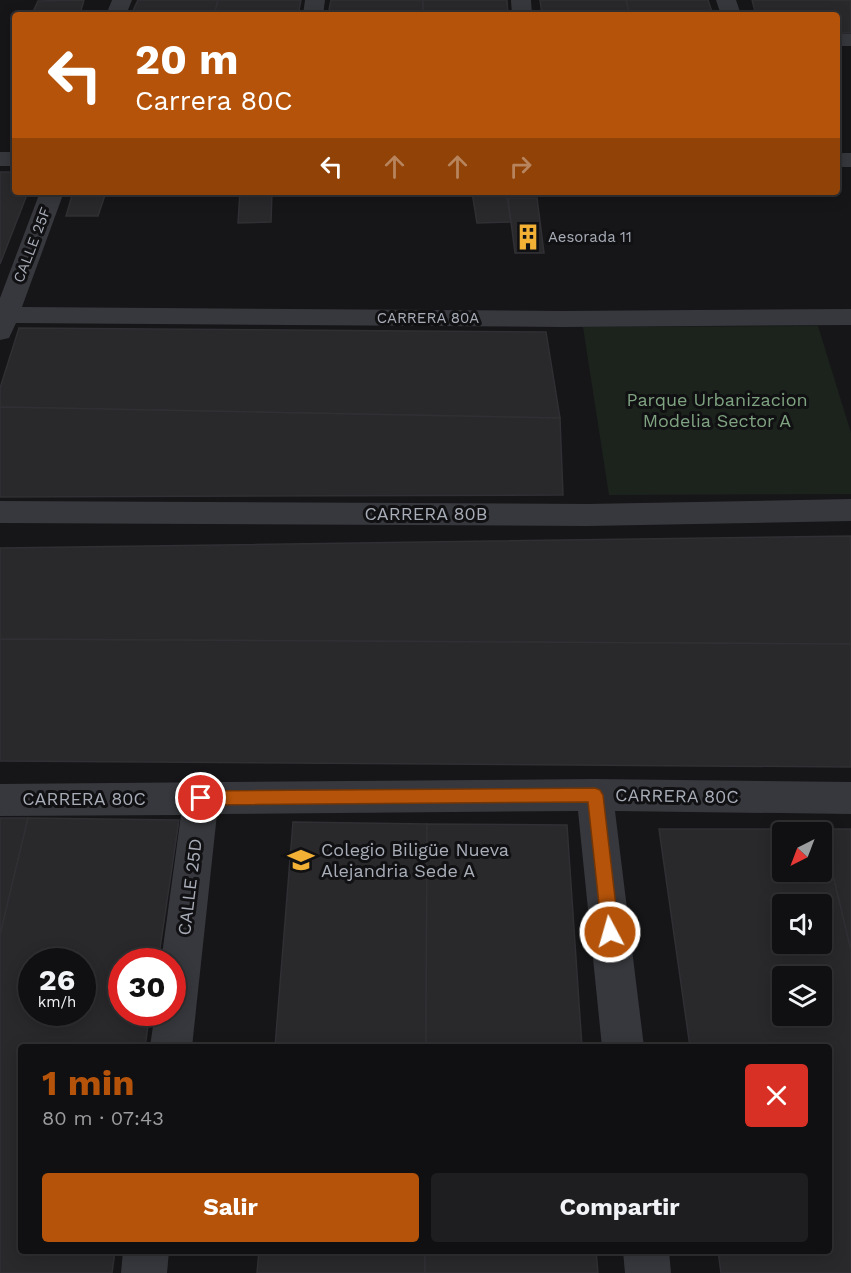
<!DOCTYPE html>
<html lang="es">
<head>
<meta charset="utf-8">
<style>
	body { margin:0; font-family:"Work Sans",sans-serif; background:#1e1e20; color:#f1f3f6; height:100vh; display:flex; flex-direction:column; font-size:22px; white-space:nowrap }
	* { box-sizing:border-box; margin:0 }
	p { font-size:20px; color:#9c9d9f }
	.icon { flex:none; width:33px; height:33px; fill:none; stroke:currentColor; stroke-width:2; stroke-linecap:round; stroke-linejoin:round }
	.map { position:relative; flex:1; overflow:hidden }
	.details { position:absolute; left:18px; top:1044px; width:814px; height:210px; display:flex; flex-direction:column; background:#101012; border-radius:6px; box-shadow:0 3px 15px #0003,0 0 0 2px #303032 }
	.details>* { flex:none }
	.banner { position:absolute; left:12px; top:12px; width:828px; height:183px; border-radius:6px; box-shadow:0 3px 15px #0003,0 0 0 2px #303032; background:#b45309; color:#fff; overflow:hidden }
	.needle { width:39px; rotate:222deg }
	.fabs { position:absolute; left:772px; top:822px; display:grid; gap:12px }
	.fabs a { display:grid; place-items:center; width:60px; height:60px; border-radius:6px; background:#101012; box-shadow:0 3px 15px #0003,0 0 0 2px #303032; font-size:30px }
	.speed { position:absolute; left:18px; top:948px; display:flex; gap:12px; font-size:30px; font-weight:700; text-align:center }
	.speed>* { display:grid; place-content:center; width:78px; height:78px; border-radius:50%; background:#101012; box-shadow:0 3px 15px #0003,0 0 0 2px #303032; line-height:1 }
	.speed small { font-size:15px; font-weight:400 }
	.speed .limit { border:9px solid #d22; background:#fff; color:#111 }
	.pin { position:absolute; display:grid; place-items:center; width:51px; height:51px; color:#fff; margin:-26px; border:3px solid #fff; border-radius:50%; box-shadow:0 2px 6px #0007 }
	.me { position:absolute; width:66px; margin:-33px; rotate:354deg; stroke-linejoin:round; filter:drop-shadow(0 0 4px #0008) }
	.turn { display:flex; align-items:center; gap:21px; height:126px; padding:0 24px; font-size:27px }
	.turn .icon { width:78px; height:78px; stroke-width:2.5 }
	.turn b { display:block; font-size:42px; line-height:51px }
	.lanes { display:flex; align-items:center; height:57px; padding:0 24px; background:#0003; justify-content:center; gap:30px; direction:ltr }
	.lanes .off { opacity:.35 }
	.round { display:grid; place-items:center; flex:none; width:63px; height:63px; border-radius:6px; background:#1e1e20 }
	.overview { display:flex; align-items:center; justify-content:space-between; height:102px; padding:0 24px }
	h1 { font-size:36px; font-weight:700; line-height:45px; color:#b45309 }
	.button { display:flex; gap:12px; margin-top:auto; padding:12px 24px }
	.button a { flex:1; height:69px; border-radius:6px; background:#b45309; color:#fff; font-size:24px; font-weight:700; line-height:69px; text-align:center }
	.button a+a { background:#1e1e20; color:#f1f3f6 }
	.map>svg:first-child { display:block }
</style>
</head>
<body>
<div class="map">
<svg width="851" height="1273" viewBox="0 0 851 1273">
	<rect width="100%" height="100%" fill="#161618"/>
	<path fill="#1c231d" d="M818 326 851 433V494L609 495 583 327Z"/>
	<g fill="#29292c" stroke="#303034" stroke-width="1.5" fill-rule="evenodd">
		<path d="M84 0 80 14H32L38 1Z"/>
		<path d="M138 0H218L214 15H131Z"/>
		<path d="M218 0H301L298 15H214Z"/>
		<path d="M331 0H423V15H328Z"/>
		<path d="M423 0H507L508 15H423Z"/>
		<path d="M540 0H626L630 15H542Z"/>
		<path d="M626 0H708L713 15H630Z"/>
		<path d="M752 0H851V33H837V15H756Z"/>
		<path d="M0 172H15V192H28L0 264Z"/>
		<path d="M73 192H106L98 216H66Z"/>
		<path d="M240 192H272L271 222 238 223Z"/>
		<path d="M472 192H506L511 222 477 223Z"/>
		<path d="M508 198H537L544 253H515Z"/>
		<path d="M19 328 546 332 560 418 0 407V388Z"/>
		<path d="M0 407 560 418 563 495 0 497Z"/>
		<path d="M851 536V644L0 639V548Z"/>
		<path d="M0 639 851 644V767L0 761Z"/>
		<path d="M0 818H28L0 935Z"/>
		<path d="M28 818 179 820 158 962H122V1012H150L145 1047H21V1251H115L112 1273H0V935ZM32 962H82V1012H32Z"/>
		<path d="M293 822 427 824 426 1047H275Z"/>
		<path d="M427 824 567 825 582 1047H426Z"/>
		<path d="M659 829H822L851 950V1273H721L718 1251H830V1047H690ZM783 832H822V872H783ZM783 904H822V944H783ZM783 976H822V1016H783Z"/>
		<path d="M822 829H851V950Z"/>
		<path d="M259 1251H425V1273H257Z"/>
		<path d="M425 1251H596L598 1273H425Z"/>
	</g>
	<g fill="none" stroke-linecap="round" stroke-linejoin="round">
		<g fill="#37383d" fill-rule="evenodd">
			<path d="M112 0H132L126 15H106Z"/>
			<path d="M305 0H325L323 15H303Z"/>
			<path d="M511 0H531L532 15H512Z"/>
			<path d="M716 0H736L741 15H721Z"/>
			<rect x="837" y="34" width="14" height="12"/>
			<path d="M40 192H64L22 307 562 311 851 309V325L562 327 16 323 9 338 0 340V298Z"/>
			<path d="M851 499V521L587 526 0 523V501L587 504Z"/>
			<path d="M595 779 851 782V814L615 811 644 1047H602L578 811 217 814 192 1047H150L155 1012H172V962H161L181 815 0 816V784Z"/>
			<path d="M123 1251H169L167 1273H121Z"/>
			<path d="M623 1251H669L671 1273H625Z"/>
		</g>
		<g fill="#37383d" fill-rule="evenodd">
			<rect x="0" y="152" width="15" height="14"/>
			<rect x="837" y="153" width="14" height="14"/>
		</g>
	</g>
	<path fill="#b45309" stroke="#753606" stroke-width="1.5" d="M595 788 600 790 603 795 619 932 616 938 610 940 605 938 602 932 588 802 201 805 196 803 193 798 196 793 201 791Z"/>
	<defs>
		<g id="building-bare" transform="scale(2.07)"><path d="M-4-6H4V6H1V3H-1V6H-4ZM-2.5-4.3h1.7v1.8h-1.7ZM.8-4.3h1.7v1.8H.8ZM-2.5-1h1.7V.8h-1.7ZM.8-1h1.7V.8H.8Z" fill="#f2b134" stroke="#111113" stroke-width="2.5" paint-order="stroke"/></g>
		<g id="school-bare" transform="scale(2.07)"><path d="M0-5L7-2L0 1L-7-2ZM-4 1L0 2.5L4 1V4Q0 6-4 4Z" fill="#f2b134" stroke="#111113" stroke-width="2.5" paint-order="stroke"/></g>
	</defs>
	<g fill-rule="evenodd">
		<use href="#building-bare" x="528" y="237"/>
		<use href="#school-bare" x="301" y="860"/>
	</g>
	<g text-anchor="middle" stroke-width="6" stroke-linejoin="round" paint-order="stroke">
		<g font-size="15" fill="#a8adb8" stroke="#111113" text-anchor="start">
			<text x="548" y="242">Aesorada 11</text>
		</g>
		<g font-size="15" fill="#a8adb8" stroke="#111113">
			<text transform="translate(32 245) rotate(-69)" y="5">CALLE 25F</text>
			<text x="428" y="323">CARRERA 80A</text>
		</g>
		<g font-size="18" fill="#7fa381" stroke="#111113">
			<text x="717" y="406">Parque Urbanizacion<tspan x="717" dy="21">Modelia Sector A</tspan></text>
		</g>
		<g font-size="18" fill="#a8adb8" stroke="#111113">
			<text x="426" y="520">CARRERA 80B</text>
			<text transform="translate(677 796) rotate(1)" y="6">CARRERA 80C</text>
			<text x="84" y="805">CARRERA 80C</text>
			<text transform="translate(190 887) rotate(-83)" y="6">CALLE 25D</text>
		</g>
		<g font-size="18" fill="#a8adb8" stroke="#111113" text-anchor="start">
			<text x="321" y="856">Colegio Biligüe Nueva<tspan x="321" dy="21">Alejandria Sede A</tspan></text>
		</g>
	</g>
</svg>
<div class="fabs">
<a><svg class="needle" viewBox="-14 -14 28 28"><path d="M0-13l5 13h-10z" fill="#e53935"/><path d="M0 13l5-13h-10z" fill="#9c9d9f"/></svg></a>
<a><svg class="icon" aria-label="sound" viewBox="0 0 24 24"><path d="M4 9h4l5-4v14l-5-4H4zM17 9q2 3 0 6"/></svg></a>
<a><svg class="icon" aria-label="layers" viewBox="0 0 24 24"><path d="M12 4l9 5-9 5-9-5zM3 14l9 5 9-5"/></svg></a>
</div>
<div class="speed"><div>26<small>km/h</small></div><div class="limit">30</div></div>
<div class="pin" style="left:201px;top:798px;background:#d93025"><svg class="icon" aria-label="arrive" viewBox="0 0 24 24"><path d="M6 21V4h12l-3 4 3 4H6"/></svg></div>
<svg class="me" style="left:610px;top:932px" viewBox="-20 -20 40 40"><circle r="17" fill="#b45309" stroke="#fff" stroke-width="3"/><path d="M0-11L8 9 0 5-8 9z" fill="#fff"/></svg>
<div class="banner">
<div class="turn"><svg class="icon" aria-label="left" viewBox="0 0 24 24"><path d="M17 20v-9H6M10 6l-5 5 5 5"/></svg><div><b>20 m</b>Carrera 80C</div></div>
<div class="lanes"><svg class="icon" aria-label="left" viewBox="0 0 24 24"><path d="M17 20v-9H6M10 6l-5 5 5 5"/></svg><svg class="icon off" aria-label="ahead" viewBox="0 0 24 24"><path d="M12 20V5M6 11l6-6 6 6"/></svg><svg class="icon off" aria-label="ahead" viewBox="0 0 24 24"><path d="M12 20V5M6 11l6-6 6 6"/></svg><svg class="icon off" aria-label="right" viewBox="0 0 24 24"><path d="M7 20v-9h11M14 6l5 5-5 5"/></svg></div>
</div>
<section class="details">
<div class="overview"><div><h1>1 min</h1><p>80 m · 07:43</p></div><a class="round" style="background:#d93025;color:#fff"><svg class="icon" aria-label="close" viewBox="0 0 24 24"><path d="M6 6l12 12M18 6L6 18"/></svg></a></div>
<div class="button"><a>Salir</a><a>Compartir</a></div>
</section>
</div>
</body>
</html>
